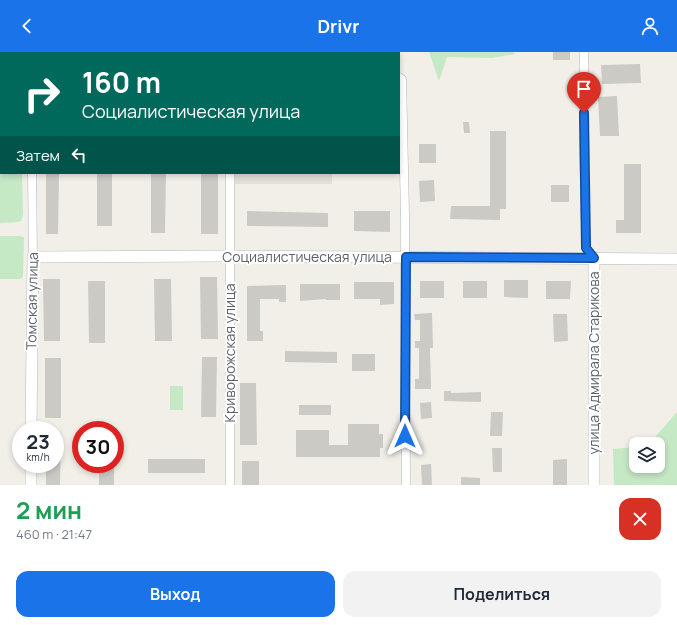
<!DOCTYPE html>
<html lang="ru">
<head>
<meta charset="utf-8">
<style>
	body { margin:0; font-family:Manrope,sans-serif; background:#f2f2f3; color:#1f2937; height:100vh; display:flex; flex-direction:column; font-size:15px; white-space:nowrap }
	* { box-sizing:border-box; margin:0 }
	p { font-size:13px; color:#747a83 }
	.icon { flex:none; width:22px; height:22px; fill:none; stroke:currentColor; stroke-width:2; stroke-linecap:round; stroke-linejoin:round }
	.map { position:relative; height:433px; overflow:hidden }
	.panel { display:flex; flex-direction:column; background:#fff; flex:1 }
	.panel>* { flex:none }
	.hud { position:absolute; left:0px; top:0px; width:400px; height:122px; box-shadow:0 2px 6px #0003; background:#00695c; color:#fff; overflow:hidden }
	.buttons { position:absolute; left:629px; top:385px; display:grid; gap:8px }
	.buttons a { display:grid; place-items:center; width:36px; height:36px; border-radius:8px; background:#fff; box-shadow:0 2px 6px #0003; font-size:20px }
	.speed { position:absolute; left:12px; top:369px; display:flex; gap:8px; font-size:20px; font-weight:700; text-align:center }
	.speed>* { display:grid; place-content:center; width:52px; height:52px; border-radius:50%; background:#fff; box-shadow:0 2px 6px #0003; line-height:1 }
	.speed small { font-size:10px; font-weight:400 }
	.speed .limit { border:6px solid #d22; background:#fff; color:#111 }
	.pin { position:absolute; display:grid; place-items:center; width:34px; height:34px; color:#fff; margin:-41px -17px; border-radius:50% 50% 50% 0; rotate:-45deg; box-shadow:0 0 4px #0007 }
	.pin .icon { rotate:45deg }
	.me { position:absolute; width:44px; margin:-22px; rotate:0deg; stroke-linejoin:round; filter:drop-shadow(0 0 3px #0008) }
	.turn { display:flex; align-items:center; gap:14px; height:84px; padding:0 16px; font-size:18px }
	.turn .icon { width:52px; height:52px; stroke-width:2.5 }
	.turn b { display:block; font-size:28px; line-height:34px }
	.then { display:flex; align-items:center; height:38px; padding:0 16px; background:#0003; gap:8px; font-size:15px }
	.round { display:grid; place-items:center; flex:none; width:42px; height:42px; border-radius:12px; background:#f2f2f3 }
	.overview { display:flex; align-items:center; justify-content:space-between; height:68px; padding:0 16px }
	h1 { font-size:24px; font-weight:700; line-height:30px; color:#1e9e55 }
	.primary-button { display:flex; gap:8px; margin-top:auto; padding:8px 16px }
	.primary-button a { flex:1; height:46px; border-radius:12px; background:#1a73e8; color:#fff; font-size:16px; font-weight:700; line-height:46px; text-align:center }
	.primary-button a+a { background:#f2f2f3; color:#1f2937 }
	header { display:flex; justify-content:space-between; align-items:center; height:52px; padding:0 16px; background:#1a73e8; color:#fff; font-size:18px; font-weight:700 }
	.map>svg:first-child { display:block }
</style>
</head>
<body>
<header><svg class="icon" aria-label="back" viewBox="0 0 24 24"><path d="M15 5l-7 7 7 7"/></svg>Drivr<svg class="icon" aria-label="person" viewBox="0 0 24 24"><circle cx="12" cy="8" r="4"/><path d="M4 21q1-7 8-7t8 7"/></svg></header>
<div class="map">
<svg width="677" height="433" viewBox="0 0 677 433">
	<rect width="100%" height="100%" fill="#f1efe8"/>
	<g fill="#e1ded6">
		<path d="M107 0H216L107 1Z"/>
		<rect x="235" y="121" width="97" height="11"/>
	</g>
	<g fill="#c5e8c5">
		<path d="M429 0H513L515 2 492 6 447 5 439 29Z"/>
		<path d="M0 32H1V121H22L23 162 21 169 18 170 0 171Z"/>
		<path d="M0 184H21L24 185 23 225 21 227H0Z"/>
		<rect x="170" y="334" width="13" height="24"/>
		<path d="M677 360V433H614L613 397 636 395V414H658V392H649Z"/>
	</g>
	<g fill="#cccac5">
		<rect x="553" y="0" width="17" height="8"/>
		<path d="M640 12 641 31 602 32 601 13Z"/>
		<path d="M617 44 619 84H600L598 45Z"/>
		<path d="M463 70H469L470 81H464Z"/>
		<path d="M490 79H506V157H500V168L450 167 451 154H490Z"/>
		<rect x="419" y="92" width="17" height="19"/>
		<path d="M624 112H641V181H616V168H624Z"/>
		<path d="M46 121H59L58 182H46Z"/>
		<rect x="97" y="121" width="15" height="53"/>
		<path d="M151 121H166L165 181H151Z"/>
		<rect x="201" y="121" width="17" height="61"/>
		<path d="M434 128 435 149 420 150 419 129Z"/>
		<rect x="551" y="133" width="18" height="17"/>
		<path d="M247 159 328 161V175L247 174Z"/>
		<path d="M354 159H390V180L354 179Z"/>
		<path d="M200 225H217L218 287H201Z"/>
		<path d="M43 227H60V289H44Z"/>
		<path d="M154 227H171L172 289H155Z"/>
		<path d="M504 228H528V246L504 245Z"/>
		<path d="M88 229H105V291H89Z"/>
		<rect x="420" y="229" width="24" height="17"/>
		<rect x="463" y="229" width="24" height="17"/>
		<path d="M546 229H571L570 247H546Z"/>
		<path d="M354 230H394V252L380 253V247H354Z"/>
		<path d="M300 232H340V248H326V247L300 249Z"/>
		<path d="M286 233V250H279V247H260V279H263V289H247V234Z"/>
		<path d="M432 261 433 296H430L431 337H415V327H419V296H415V289H420V268H415L414 262Z"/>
		<path d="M553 262H567L568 289 554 290Z"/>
		<path d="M285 299 337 300V311L285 310Z"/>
		<rect x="352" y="302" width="23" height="17"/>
		<path d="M202 305H217L216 365H201Z"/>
		<rect x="45" y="306" width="16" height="60"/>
		<path d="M240 331H256L257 393H240Z"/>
		<path d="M444 339H451V341L481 340V350L444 349Z"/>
		<path d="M431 350 432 366 421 367 420 351Z"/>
		<rect x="299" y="353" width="32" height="10"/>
		<path d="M491 360H503L502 384H490Z"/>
		<path d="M348 372H379V382H383V396H380V405H296V378H329V393H348Z"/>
		<path d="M55 385H61L60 433H46V412H55Z"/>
		<path d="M492 396H502V420H493Z"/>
		<rect x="148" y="407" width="57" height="14"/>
		<path d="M567 407V433H553V408Z"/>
		<rect x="242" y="409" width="17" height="24"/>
		<rect x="99" y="412" width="15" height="21"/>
		<path d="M431 412 432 433H422L421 413Z"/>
		<path d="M461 425 480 426V433H461Z"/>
	</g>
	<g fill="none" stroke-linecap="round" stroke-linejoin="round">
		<g stroke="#b5b8bc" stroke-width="9">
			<g id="street">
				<path d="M28 0 29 1"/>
				<path d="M374 0 375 1"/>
				<path d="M584 0V103L586 196 594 206"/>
				<path d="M230 1V0"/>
				<path d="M399 25 402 27 405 163 406 433"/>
				<path d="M32 121 33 205"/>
				<path d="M230 433V121"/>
			</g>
		</g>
		<g stroke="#b6babf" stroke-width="12">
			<g id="secondary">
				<path d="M31 378 33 205 222 204 677 207"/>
				<path d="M31 433V412"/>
				<path d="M594 433V206"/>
			</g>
		</g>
		<use href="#street" stroke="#fff" stroke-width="8"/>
		<use href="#secondary" stroke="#fff" stroke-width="11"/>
	</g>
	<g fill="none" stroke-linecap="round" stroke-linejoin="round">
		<g stroke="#114b97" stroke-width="10">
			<path id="route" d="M405 384 406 205 594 206 586 196 584 61"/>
		</g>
		<use href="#route" stroke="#1a73e8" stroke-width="7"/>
	</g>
	<g text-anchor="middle" stroke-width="4" stroke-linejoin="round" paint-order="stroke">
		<g font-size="14" fill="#5f6368" stroke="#fff">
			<text x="307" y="210">Социалистическая улица</text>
			<text transform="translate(32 249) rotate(-89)" y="5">Томская улица</text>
			<text transform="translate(230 301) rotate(-90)" y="5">Криворожская улица</text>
			<text transform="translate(594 311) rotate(-90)" y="5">улица Адмирала Старикова</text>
		</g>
	</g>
</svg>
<div class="buttons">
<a><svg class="icon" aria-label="layers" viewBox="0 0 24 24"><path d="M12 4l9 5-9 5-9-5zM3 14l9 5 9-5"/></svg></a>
</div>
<div class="speed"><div>23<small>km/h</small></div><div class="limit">30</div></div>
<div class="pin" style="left:584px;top:61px;background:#d93025"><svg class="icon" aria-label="arrive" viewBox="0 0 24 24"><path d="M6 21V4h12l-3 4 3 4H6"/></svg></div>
<svg class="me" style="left:405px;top:384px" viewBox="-20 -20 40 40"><path d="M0-17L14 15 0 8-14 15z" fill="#1a73e8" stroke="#fff" stroke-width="4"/></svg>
<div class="hud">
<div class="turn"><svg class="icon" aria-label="right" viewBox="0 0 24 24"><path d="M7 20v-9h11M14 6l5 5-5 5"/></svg><div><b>160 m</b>Социалистическая улица</div></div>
<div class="then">Затем<svg class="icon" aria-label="left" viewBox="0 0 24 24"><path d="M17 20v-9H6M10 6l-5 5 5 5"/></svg></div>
</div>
</div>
<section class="panel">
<div class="overview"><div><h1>2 мин</h1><p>460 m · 21:47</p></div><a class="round" style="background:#d93025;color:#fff"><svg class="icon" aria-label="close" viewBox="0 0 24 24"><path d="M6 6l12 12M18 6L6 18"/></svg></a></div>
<div class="primary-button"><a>Выход</a><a>Поделиться</a></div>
</section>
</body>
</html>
